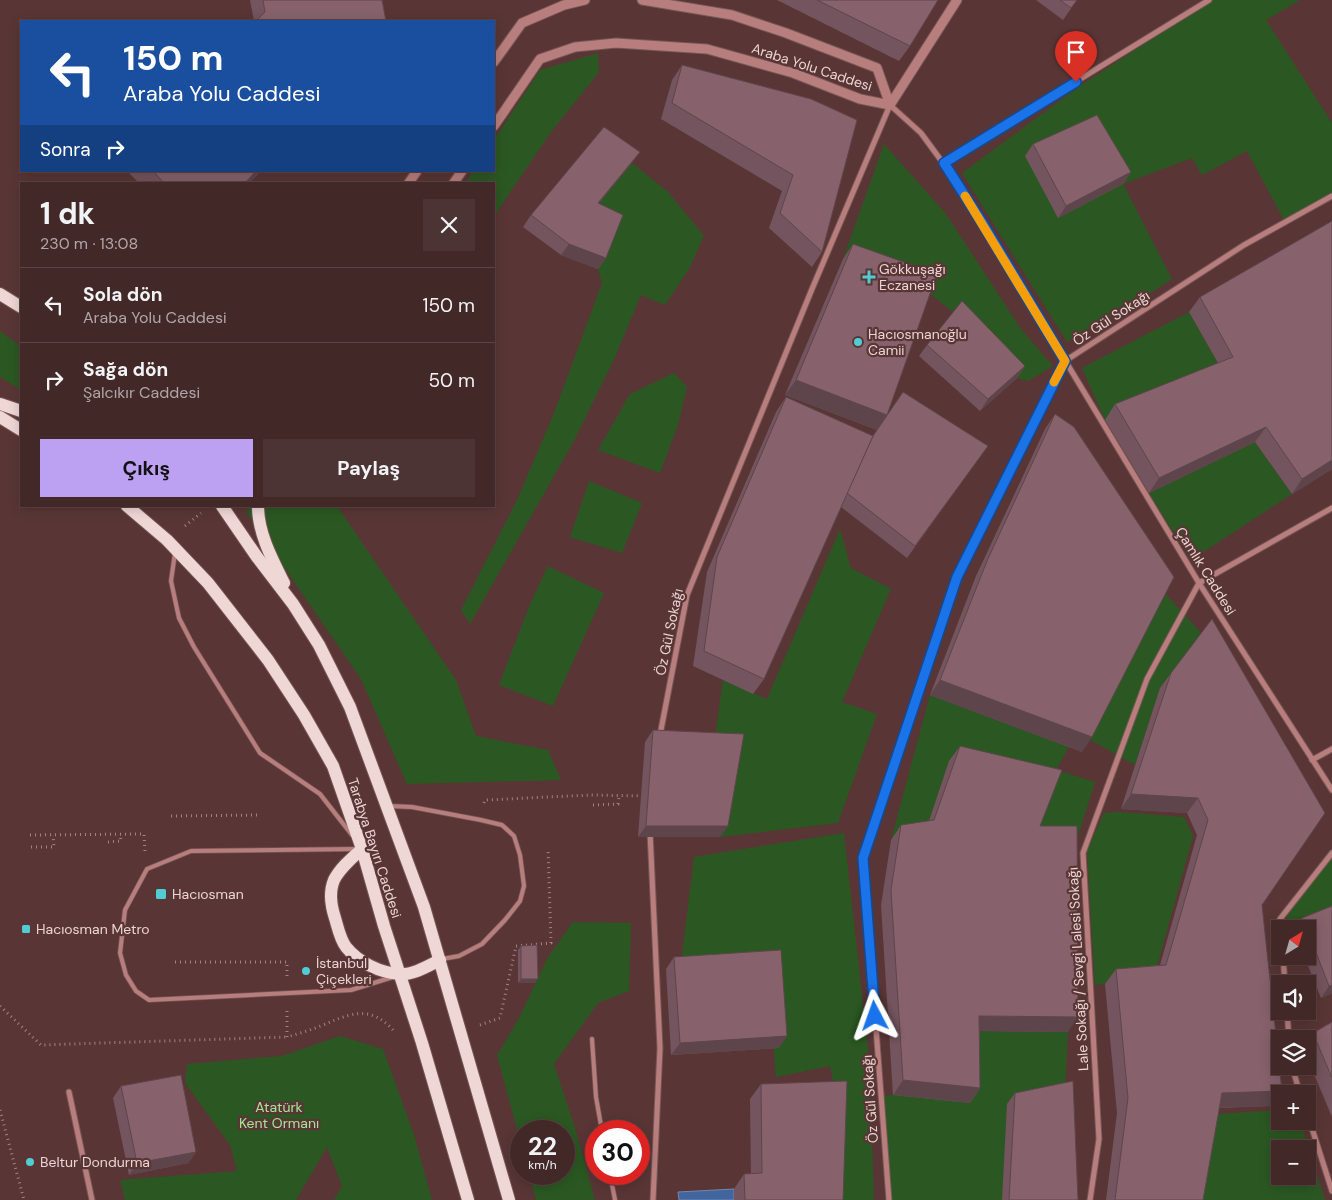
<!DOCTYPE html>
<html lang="tr">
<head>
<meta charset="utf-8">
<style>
	body { margin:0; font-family:"DM Sans",sans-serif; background:#4d3434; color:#f1f3f6; height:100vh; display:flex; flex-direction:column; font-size:19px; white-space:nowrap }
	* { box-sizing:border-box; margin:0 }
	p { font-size:16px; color:#afa6a8 }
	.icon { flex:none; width:28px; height:28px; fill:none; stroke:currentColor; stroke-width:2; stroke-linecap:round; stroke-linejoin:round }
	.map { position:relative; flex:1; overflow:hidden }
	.sheet { position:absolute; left:20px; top:182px; width:475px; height:325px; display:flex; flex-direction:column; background:#432828; border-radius:0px; box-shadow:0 2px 12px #0003,0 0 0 1px #5b4445 }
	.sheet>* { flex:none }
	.banner { position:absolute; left:20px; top:20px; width:475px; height:152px; border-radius:0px; box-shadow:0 2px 12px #0003,0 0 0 1px #5b4445; background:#1a4fa0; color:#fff; overflow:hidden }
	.needle { width:32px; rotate:37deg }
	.buttons { position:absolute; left:1271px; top:920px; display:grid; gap:10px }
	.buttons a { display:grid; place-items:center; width:45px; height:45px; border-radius:0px; background:#432828; box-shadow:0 2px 12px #0003,0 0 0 1px #5b4445; font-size:25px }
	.speed { position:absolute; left:510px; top:1120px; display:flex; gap:10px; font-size:25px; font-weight:700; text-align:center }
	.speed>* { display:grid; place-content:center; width:65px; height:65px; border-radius:50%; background:#432828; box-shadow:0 2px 12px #0003,0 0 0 1px #5b4445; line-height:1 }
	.speed small { font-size:12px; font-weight:400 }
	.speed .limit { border:8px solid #d22; background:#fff; color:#111 }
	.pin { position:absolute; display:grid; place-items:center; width:42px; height:42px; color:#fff; margin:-51px -21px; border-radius:50% 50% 50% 0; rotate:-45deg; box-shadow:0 0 5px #0007 }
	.pin .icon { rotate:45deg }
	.me { position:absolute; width:55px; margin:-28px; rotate:356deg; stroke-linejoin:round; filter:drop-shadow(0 0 4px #0008) }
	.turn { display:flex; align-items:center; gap:18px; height:105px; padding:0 20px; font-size:22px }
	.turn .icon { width:65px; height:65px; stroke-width:2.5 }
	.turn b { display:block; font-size:35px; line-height:42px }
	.then { display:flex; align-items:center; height:48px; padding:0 20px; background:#0003; gap:10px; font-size:19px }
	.round { display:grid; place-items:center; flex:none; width:52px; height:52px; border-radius:0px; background:#4d3434 }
	.head { display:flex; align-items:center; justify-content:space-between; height:85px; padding:0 20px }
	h1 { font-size:30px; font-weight:700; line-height:38px }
	.primary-button { display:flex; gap:10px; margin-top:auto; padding:10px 20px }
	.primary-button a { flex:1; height:58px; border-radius:0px; background:#bca0f2; color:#111; font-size:20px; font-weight:700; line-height:58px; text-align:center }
	.primary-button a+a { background:#4d3434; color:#f1f3f6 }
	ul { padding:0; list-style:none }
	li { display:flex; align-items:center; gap:15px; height:75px; padding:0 20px; border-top:1px solid #5b4445 }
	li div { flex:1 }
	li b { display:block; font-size:19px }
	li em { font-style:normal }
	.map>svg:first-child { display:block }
</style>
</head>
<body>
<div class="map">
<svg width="1332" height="1200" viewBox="0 0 1332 1200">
	<rect width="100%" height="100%" fill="#593635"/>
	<g fill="#2b5822" fill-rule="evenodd">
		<path d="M1211 0H1300L1266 20 1332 123V192L1285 222 1247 151 1202 175 1192 158 1123 184 1172 279 1138 301 1067 342 962 173 1080 86Z"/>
		<path d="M598 53 599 72 551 132 494 216V184H465L473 171H494V140L540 70Z"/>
		<path d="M884 144 946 214 1021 329 1053 366 1028 381 1017 378 954 313 926 290 843 259Z"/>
		<path d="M632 163 668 192 704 236 689 269 665 305 641 295 615 357 575 439 470 624 461 610 518 498 554 413 602 283 598 269 590 214Z"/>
		<path d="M1189 312 1223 372 1105 420 1082 368Z"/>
		<path d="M0 331 21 347V390L0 377Z"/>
		<path d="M674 373 687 387 678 425 660 473 598 450 630 394Z"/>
		<path d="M1255 442 1292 494 1191 560 1149 493Z"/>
		<path d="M589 481 642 503 622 553 570 537Z"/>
		<path d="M250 506H337L456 680 476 736 548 750 561 780 407 784 361 679 246 512Z"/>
		<path d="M840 529 851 568 891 589 842 702 877 714 838 823 720 837 735 746 714 744 723 680 767 699Z"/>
		<path d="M548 566 562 573 604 593 553 706 499 685 530 604Z"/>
		<path d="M1164 592 1202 634 1160 688 1135 765 1089 739Z"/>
		<path d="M930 695 1069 747 1056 770 1095 782 1076 842 924 835 891 840Z"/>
		<path d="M1120 812 1184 817 1193 836 1154 977 1095 985 1087 851 1104 813Z"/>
		<path d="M844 833 869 1058 874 1200H833L836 1096 830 1066 776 1077 767 977 679 980 694 857Z"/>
		<path d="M1332 854V914L1293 929 1286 916Z"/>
		<path d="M573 922 631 923 629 991 598 1003 554 1064 575 1128 595 1200H536L529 1174H564V1131H521V1144L497 1055 519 1018 548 957Z"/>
		<path d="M969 1031 1068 1032 1065 1092 1002 1200H889L881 1096 893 1095Z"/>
		<path d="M340 1036 383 1049 414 1135 432 1200H334L342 1186 327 1147 296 1200H125L120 1180 237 1171 230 1145 185 1083 187 1064 282 1056Z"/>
		<path d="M1280 1110V1121H1300L1325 1200H1200L1217 1114ZM1280 1149H1308V1176H1280Z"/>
	</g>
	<path fill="#43659e" stroke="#7586ae" d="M734 1189V1200H679L678 1192Z"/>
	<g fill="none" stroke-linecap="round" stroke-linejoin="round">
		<g stroke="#765655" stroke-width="5.5">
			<g id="service">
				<path d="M175 553 171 581 179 618 194 647 260 753 320 794 352 835"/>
				<path d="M389 806 412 807 481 820 502 825 514 836 520 855 524 886 520 901 505 920 482 944 459 956 442 959"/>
				<path d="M356 849 191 851 147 869 125 910 120 953 126 975 136 991 149 1000 351 990 393 977"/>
				<path d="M592 1039 596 1097 602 1131"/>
				<path d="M610 1174 615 1200"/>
			</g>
		</g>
		<g stroke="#765655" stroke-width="7">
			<g id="minor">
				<path d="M943 163 1209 0"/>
				<path d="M660 735 687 595 812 289 890 105 921 133 943 163 983 224 1199 583 1332 790"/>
				<path d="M1312 760 1332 749"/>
				<path d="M650 832 660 1048 653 1200"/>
				<path d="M1281 929 1280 919 1332 853"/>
				<path d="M1283 956 1285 984"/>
				<path d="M1287 1011 1289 1039"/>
				<path d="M1292 1066 1300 1094"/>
				<path d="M69 1092 92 1200"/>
				<path d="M1308 1116 1332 1191"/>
				<path d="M889 1200 863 857 957 577 1065 361 1244 245 1332 196"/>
				<path d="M1090 1200 1099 1139 1083 853 1147 679 1199 583 1332 508"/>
			</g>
		</g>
		<g stroke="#765655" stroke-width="11">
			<g id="tertiary">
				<path d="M642 0 732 15 786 33 877 68 890 105"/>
				<path d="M494 62 522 23 564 5 585 0"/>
				<path d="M890 105 957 0"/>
				<path d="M494 126 540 59 575 47 616 43 707 49 793 73 860 99 890 105"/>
				<path d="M408 184 417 171"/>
				<path d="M453 184 462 171"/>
			</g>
		</g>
		<g stroke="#765655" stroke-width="14">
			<g id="primary">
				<path d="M0 294 21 307"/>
				<path d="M0 404 21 411"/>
				<path d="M0 417 21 430"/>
				<path d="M127 506 167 540 208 583 268 660 304 715 333 766 362 849 384 926 422 1043 468 1200"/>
				<path d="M222 506 257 557 293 604 319 645 350 707 424 907 509 1200"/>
				<path d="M258 506C258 533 272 559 284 583"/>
				<path d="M362 849C352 858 340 868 334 880 329 892 331 906 335 918 338 928 340 939 346 947 358 962 380 973 400 974 413 975 428 966 440 960"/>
			</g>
		</g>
		<g stroke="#a18382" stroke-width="3" stroke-dasharray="1 4" stroke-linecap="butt">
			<path d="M185 526 201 513"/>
			<path d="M484 803 485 800 591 795 645 796"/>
			<path d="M593 805 618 804 619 796"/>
			<path d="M171 816 258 815"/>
			<path d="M30 835 144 834 145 852"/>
			<path d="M108 842 121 841 120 834"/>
			<path d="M31 847H54L53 835"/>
			<path d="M175 962H287V977"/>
			<path d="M0 1006 41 1045 287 1037"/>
			<path d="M287 1011V1037C297 1034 308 1031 318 1027 346 1016 368 1002 393 1030"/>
			<path d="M480 1025 500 1018 516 946 551 943 548 849"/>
			<path d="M0 1110 24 1200"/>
		</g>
		<use href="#service" stroke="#b87e7d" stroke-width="4"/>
		<use href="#minor" stroke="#b87e7d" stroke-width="5"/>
		<use href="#tertiary" stroke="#b87e7d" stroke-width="9"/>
		<use href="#primary" stroke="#efd7d6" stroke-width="12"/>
	</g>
	<g fill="#74545e">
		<path d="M250 0H382L386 21H254Z"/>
		<path d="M777 0H938L910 46 899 61Z"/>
		<path d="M1036 0H1077L1063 20Z"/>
		<path d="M682 65 811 99 822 252 812 267 769 228 782 191 661 119 672 80Z"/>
		<path d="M1033 144 1131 172 1123 184 1058 218 1025 156Z"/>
		<path d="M632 163 599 203 606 258 598 269 561 255 523 227 531 215Z"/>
		<path d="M127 171H261L248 184H140Z"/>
		<path d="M853 244 888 414 988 446 907 558 841 507 764 679 753 694 693 666 707 572 776 412 786 397 873 436 877 430 785 395 843 259Z"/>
		<path d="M1200 297 1332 469 1292 494 1255 442 1149 493 1105 420 1115 404 1218 363 1189 312Z"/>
		<path d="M927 345 1025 366 1017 378 980 411 919 356Z"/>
		<path d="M1055 414 1082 752 930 695 976 576 1045 429Z"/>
		<path d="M1171 673 1262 905 1271 1106 1219 1108 1203 1200H1106L1117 1113 1105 984 1116 969 1160 965 1197 835 1187 813 1121 809 1160 688Z"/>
		<path d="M653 730 720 837H638L645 742Z"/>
		<path d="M960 746 1040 826 1068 1032 980 1031V1088L970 1103 893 1095 881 905 891 840 901 825 929 821 949 761Z"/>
		<path d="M1332 906V993L1321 998 1304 956H1308V929H1295L1302 918Z"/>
		<path d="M521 946 535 983H518V950Z"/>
		<path d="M674 957 779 1048 671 1055 666 969Z"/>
		<path d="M1332 1022V1117L1308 1060V1040L1313 1033Z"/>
		<path d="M761 1084 843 1200H734V1189L744 1174H751L750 1099Z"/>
		<path d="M121 1086 196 1152 188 1163 129 1175 113 1098Z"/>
		<path d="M1015 1093 1078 1200H1002L1007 1104Z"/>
	</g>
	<g fill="#5e454c">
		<path d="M640 152 632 163 590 214 598 203Z"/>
		<path d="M256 171H261L248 184H244Z"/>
		<path d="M1131 172 1123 184 1058 218 1066 206Z"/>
		<path d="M569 244 606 258 598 269 561 255Z"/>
		<path d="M1025 366 1017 378 980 411 988 399Z"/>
		<path d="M796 380 887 415 877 430 785 395Z"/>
		<path d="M1266 427 1255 442 1149 493 1159 478Z"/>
		<path d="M1332 460V469L1292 494 1302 479Z"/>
		<path d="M940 680 1092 737 1082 752 930 695Z"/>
		<path d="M1131 794 1198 798 1187 813 1121 809Z"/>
		<path d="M646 826H728L720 837H638Z"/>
		<path d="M521 979H538L535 983H518Z"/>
		<path d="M1332 985V993L1321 998 1329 986Z"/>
		<path d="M979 1016 1078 1017 1068 1032 969 1031Z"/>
		<path d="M787 1036 779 1048 671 1055 680 1043Z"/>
		<path d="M903 1080 980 1088 970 1103 893 1095Z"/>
		<path d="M1282 1091 1271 1106 1212 1108 1222 1093Z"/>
		<path d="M196 1152 188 1163 129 1175 137 1163Z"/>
	</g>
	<g fill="#87626d" stroke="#5e454c">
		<path d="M263 0H382L386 21H256L265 12Z"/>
		<path d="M817 0H938L910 46Z"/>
		<path d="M1060 0H1077L1071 8Z"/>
		<path d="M682 65 811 99 857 120 822 252 780 213 793 175 672 103Z"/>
		<path d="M1097 115 1131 172 1066 206 1033 144Z"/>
		<path d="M604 127 640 152 598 203 623 215 606 258 569 244 531 215Z"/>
		<path d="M153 171H256L244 184H165Z"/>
		<path d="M1332 221V460L1302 479 1266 427 1159 478 1115 404 1233 357 1200 297Z"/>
		<path d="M853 244 937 274 887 415 796 380Z"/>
		<path d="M962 301 1025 366 988 399 927 345Z"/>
		<path d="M903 392 988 446 915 546 847 493 873 436Z"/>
		<path d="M786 397 873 436 764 679 704 651 717 557Z"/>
		<path d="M1055 414 1074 427 1174 577 1092 737 940 680 987 561Z"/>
		<path d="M1212 619 1325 813 1262 905 1282 1091 1222 1093 1203 1200H1115L1128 1098 1116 969 1166 965 1208 820 1198 798 1131 794 1171 673Z"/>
		<path d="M653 730 744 734 728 826H646Z"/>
		<path d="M960 746 1062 770 1040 826H1077L1078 1017 979 1016 980 1088 903 1080 891 890 901 825 934 820Z"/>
		<path d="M1332 906V985L1329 986 1308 932V929H1306L1302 918Z"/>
		<path d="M537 945 538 979H521V946Z"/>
		<path d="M781 950 787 1036 680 1043 674 957Z"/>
		<path d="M1332 1022V1078L1313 1033Z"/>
		<path d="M181 1075 196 1152 137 1163 121 1086Z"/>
		<path d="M847 1081 843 1200H745L744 1174 762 1173 761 1084Z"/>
		<path d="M1073 1081 1078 1200H1009L1015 1093Z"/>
	</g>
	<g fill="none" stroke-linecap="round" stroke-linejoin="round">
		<g stroke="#114b97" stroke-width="12">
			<path id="route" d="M875 1016 863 858 957 577 1065 361 983 224 944 163 1076 82"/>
		</g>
		<use href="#route" stroke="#1a73e8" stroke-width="9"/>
		<path stroke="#f59e0b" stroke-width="9" d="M965 196 1065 361 1054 382"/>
	</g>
	<g fill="#51ccd3" stroke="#593635" stroke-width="2">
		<path d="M866.5 269.5h5v5h5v5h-5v5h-5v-5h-5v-5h5z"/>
		<circle cx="858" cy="342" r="5"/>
		<rect x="155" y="888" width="12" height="12" rx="2.5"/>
		<rect x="21" y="924" width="10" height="10" rx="2.5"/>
		<circle cx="306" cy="971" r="5"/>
		<circle cx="30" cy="1162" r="5"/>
	</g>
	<g text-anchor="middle" stroke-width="4.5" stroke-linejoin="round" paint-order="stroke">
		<g font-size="14" fill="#ebd4d3" stroke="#593635">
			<text transform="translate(812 67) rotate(18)" y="5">Araba Yolu Caddesi</text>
			<text transform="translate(1111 318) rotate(-33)" y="5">Öz Gül Sokağı</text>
			<text transform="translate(1206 571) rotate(58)" y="5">Çamlık Caddesi</text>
			<text transform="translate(669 632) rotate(-78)" y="5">Öz Gül Sokağı</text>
			<text transform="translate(375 848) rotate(72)" y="5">Tarabya Bayırı Caddesi</text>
			<text transform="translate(1078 969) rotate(-93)" y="5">Lale Sokağı / Sevgi Lalesi Sokağı</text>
			<text transform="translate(870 1099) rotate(-94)" y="5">Öz Gül Sokağı</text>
		</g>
		<g font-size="14" fill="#ebd4d3" stroke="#593635" text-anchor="start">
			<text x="879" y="274">Gökkuşağı<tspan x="879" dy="16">Eczanesi</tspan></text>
			<text x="868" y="339">Hacıosmanoğlu<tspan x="868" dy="16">Camii</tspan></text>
			<text x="172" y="899">Hacıosman</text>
			<text x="36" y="934">Hacıosman Metro</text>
			<text x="316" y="968">İstanbul<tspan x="316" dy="16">Çiçekleri</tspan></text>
			<text x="40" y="1167">Beltur Dondurma</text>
		</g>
		<g font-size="14" fill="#a3e795" stroke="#593635">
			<text x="279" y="1112">Atatürk<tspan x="279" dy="16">Kent Ormanı</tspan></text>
		</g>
	</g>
</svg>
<div class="buttons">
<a><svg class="needle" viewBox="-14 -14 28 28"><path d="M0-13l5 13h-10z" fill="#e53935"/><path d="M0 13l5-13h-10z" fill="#afa6a8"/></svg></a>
<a><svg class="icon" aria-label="sound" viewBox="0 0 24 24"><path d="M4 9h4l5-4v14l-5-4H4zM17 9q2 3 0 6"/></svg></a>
<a><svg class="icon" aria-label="layers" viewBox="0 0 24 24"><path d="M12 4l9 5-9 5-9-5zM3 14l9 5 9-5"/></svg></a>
<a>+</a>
<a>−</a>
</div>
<div class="speed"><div>22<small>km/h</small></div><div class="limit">30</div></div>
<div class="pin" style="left:1076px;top:82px;background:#d93025"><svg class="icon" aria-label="arrive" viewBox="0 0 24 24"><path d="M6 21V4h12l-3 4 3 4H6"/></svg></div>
<svg class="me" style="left:875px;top:1016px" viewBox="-20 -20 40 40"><path d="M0-17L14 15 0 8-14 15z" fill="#1a73e8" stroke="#fff" stroke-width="4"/></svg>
<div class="banner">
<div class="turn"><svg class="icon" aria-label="left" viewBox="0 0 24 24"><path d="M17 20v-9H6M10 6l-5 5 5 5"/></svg><div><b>150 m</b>Araba Yolu Caddesi</div></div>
<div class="then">Sonra<svg class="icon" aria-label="right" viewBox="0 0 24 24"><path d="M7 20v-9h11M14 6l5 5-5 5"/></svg></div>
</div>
<section class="sheet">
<div class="head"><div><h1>1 dk</h1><p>230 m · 13:08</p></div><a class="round"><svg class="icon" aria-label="close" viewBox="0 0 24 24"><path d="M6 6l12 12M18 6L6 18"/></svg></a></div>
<ul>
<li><svg class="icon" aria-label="left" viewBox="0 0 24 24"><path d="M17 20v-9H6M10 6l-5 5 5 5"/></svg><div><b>Sola dön</b><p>Araba Yolu Caddesi</p></div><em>150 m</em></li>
<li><svg class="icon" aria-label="right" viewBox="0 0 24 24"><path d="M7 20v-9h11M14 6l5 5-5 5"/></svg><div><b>Sağa dön</b><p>Şalcıkır Caddesi</p></div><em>50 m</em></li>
</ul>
<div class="primary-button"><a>Çıkış</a><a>Paylaş</a></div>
</section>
</div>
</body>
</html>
